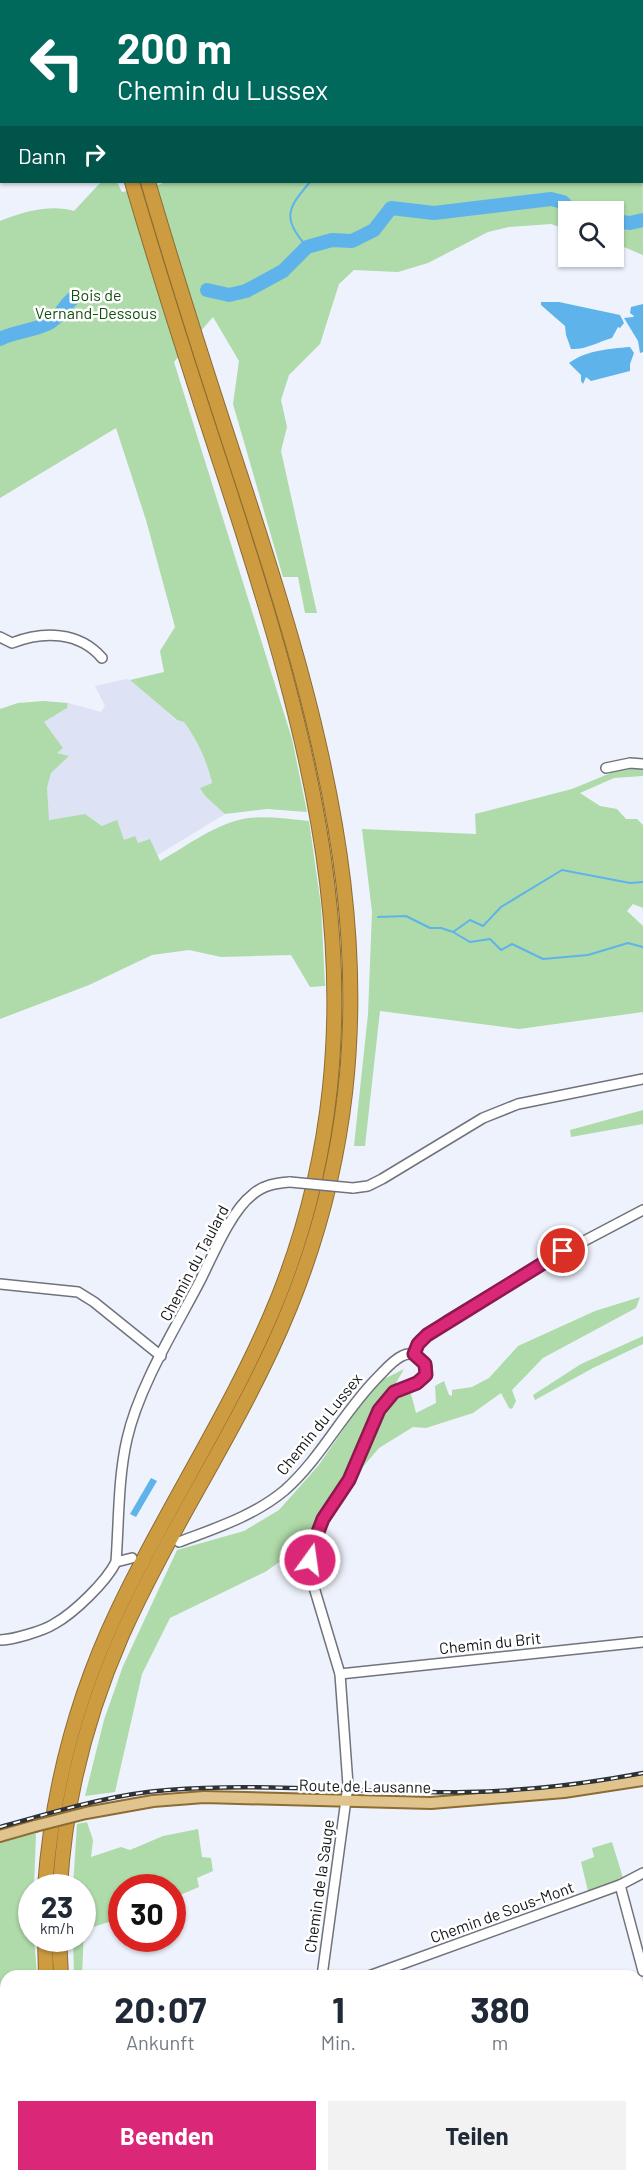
<!DOCTYPE html>
<html lang="de">
<head>
<meta charset="utf-8">
<style>
	body { margin:0; font-family:Barlow,sans-serif; background:#f2f2f3; color:#1f2937; height:100vh; display:flex; flex-direction:column; font-size:22px; white-space:nowrap }
	* { box-sizing:border-box; margin:0 }
	p { font-size:20px; color:#747a83 }
	.icon { flex:none; width:33px; height:33px; fill:none; stroke:currentColor; stroke-width:2; stroke-linecap:round; stroke-linejoin:round }
	.map { position:relative; flex:1; overflow:hidden }
	.sheet { position:absolute; left:0px; top:1970px; width:644px; height:212px; display:flex; flex-direction:column; background:#fff; border-radius:18px 18px 0 0; box-shadow:0 2px 4px #0004 }
	.sheet>* { flex:none }
	.hud { position:absolute; left:0px; top:0px; width:644px; height:183px; box-shadow:0 2px 4px #0004; background:#00695c; color:#fff; overflow:hidden }
	.buttons { position:absolute; left:558px; top:201px; display:grid; gap:12px }
	.buttons a { display:grid; place-items:center; width:66px; height:66px; border-radius:0px; background:#fff; box-shadow:0 2px 4px #0004; font-size:30px }
	.speed { position:absolute; left:18px; top:1874px; display:flex; gap:12px; font-size:30px; font-weight:700; text-align:center }
	.speed>* { display:grid; place-content:center; width:78px; height:78px; border-radius:50%; background:#fff; box-shadow:0 2px 4px #0004; line-height:1 }
	.speed small { font-size:15px; font-weight:400 }
	.speed .limit { border:9px solid #d22; background:#fff; color:#111 }
	.pin { position:absolute; display:grid; place-items:center; width:51px; height:51px; color:#fff; margin:-26px; border:3px solid #fff; border-radius:50%; box-shadow:0 2px 6px #0007 }
	.me { position:absolute; width:66px; margin:-33px; rotate:14deg; stroke-linejoin:round; filter:drop-shadow(0 0 4px #0008) }
	.turn { display:flex; align-items:center; gap:21px; height:126px; padding:0 18px; font-size:27px }
	.turn .icon { width:78px; height:78px; stroke-width:2.5 }
	.turn b { display:block; font-size:42px; line-height:51px }
	.then { display:flex; align-items:center; height:57px; padding:0 18px; background:#0003; gap:12px; font-size:22px }
	.eta { display:flex; justify-content:space-evenly; align-items:center; height:102px; text-align:center }
	.eta b { font-size:36px; font-weight:700; line-height:42px }
	.cta { display:flex; gap:12px; margin-top:auto; padding:12px 18px }
	.cta a { flex:1; height:69px; border-radius:0px; background:#db2777; color:#fff; font-size:24px; font-weight:700; line-height:69px; text-align:center }
	.cta a+a { background:#f2f2f3; color:#1f2937 }
	.map>svg:first-child { display:block }
</style>
</head>
<body>
<div class="map">
<svg width="643" height="2180" viewBox="0 0 643 2180">
	<rect width="100%" height="100%" fill="#eef2fd"/>
	<path fill="#dde2f4" d="M126 679 130 680 176 720 184 722 192 733 208 765 212 783 200 788 205 796 225 814 156 856 150 839 137 843 124 840 85 814 48 820 47 788 51 773 69 756 56 753 44 722 67 708 68 703 101 712 105 706 95 686Z"/>
	<g fill="#afdaa9">
		<path d="M642 36 643 255 614 243V212H568V230L551 224 509 227 488 232 428 263 398 272 354 270 339 284 320 344 289 375 281 400 287 427 281 451 317 613H305L298 577H283L233 404 239 361 213 317 174 362 292 739 307 812 267 809 225 814 205 796 200 788 212 783C207 760 197 740 184 722L177 720 130 680 164 672 160 651 175 627 146 520 116 428 0 498V221C22 212 51 204 74 211L101 182H117L122 192 162 184V182H642Z"/>
		<path d="M43 701 68 703 67 708 44 722 63 748 57 753 69 756 51 773 47 788 49 820 85 814 102 826 117 820 124 840 135 836 138 843 150 839 160 861C187 846 216 823 248 818 268 816 289 819 309 821L321 906 325 986 310 987 291 955 221 957 189 950 152 955 89 985 0 1019V709L18 703Z"/>
		<path d="M643 768V776L614 778 580 793 600 806 617 809 626 819H637L643 825V908L633 904 627 911 643 926V1012L519 1029 380 1011 365 1146H354L368 1014 372 912 362 829 476 834 475 814 572 789 618 770Z"/>
		<path d="M643 1110V1124L571 1137 570 1130Z"/>
		<path d="M640 1297 636 1308 543 1358 512 1390 516 1401 512 1409 509 1408 501 1393 473 1413 426 1428 413 1427 379 1448 361 1469 328 1519 304 1545 265 1572 170 1618 142 1674 115 1792 85 1796 104 1720 123 1666 177 1550 244 1531 279 1510 318 1466 359 1407 380 1381 404 1369 396 1383 399 1392 411 1394 416 1413 436 1403 435 1386 444 1381 449 1395 452 1396V1390L472 1387 489 1378 518 1346 595 1311Z"/>
		<path d="M643 1336V1344L593 1368 535 1400 533 1395 581 1364Z"/>
		<path d="M87 1822 93 1840 91 1857 121 1847 130 1850 163 1836 198 1829 202 1857 211 1858 213 1871 197 1878 199 1887 173 1898 172 1887H122L121 1918 84 1930 82 1975H74L73 1938H82V1887H73L77 1824Z"/>
		<path d="M36 1833 34 1887H32V1938H34L37 1975 6 1976V1993L0 1989V1843Z"/>
		<path d="M612 1842 623 1878 588 1891 581 1862 594 1857 592 1848Z"/>
	</g>
	<g fill="#5eb4ea">
		<path d="M541 302H559L620 315 624 323 620 328 618 327 612 338C598 342 585 350 571 349L566 335 565 326 541 305Z"/>
		<path d="M643 304V352L640 353 638 341 624 318 633 317 634 316 630 313 631 307Z"/>
		<path d="M630 347 634 353 630 364V371L591 381 586 377 583 384 581 381V375L569 363C587 350 608 349 630 347Z"/>
		<path d="M151 1478 157 1481 136 1517 130 1514Z"/>
	</g>
	<g fill="none" stroke-linecap="round" stroke-linejoin="round">
		<g stroke="#5eb4ea" stroke-width="2">
			<path d="M307 247C281 217 288 208 310 182"/>
			<path d="M378 917 406 916 430 928H441L453 932 470 942 490 939 501 950 512 944 543 959 588 955 628 943 643 947"/>
			<path d="M453 932 470 920 483 926 501 907 562 870 630 883 643 882"/>
		</g>
		<g stroke="#5eb4ea" stroke-width="14">
			<path d="M614 221 630 223 643 220"/>
			<path d="M207 290 229 295 246 291 283 271 307 247 332 240 352 241 374 230 391 208 434 213 551 199 563 202 572 212"/>
			<path d="M0 339C16 331 33 331 49 323 61 317 64 304 75 297"/>
		</g>
		<g stroke="#70737c" stroke-width="12">
			<g id="minor">
				<path d="M333 0V2"/>
				<path d="M0 1 2 6"/>
				<path d="M169 2 173 0"/>
				<path d="M642 29H643"/>
				<path d="M0 42H2"/>
				<path d="M0 637 12 643C43 631 79 631 102 658"/>
				<path d="M606 768 630 763 643 764"/>
				<path d="M353 1188 368 1186 382 1179 483 1118 518 1104 643 1079"/>
				<path d="M0 1284 78 1292 94 1302 161 1356"/>
				<path d="M414 1354 420 1340 448 1320 548 1260 643 1210"/>
				<path d="M179 1542C216 1528 254 1516 285 1490 321 1458 344 1411 378 1377 385 1370 393 1360 402 1356 413 1350 423 1358 427 1368L424 1378 394 1392 379 1411 349 1480 323 1519 317 1531 310 1560 313 1584 340 1674 348 1785 322 1976"/>
				<path d="M116 1562 132 1558"/>
				<path d="M0 1640C12 1640 43 1631 54 1624 74 1613 106 1582 116 1562 119 1521 118 1478 127 1439 139 1386 175 1329 200 1281 212 1257 231 1211 252 1195 263 1185 276 1183 290 1182"/>
				<path d="M340 1674 643 1642"/>
				<path d="M620 1885 643 1971"/>
				<path d="M369 1976 620 1885 643 1873"/>
				<path d="M0 2097 6 2094"/>
				<path d="M372 2175 373 2180"/>
			</g>
		</g>
		<g stroke="#8c6c32" stroke-width="14">
			<g id="major">
				<path d="M86 1813 153 1801 204 1797 431 1803 564 1792 643 1780"/>
				<path d="M0 1836 35 1826"/>
			</g>
		</g>
		<g stroke="#8c6c32" stroke-width="16">
			<g id="highway">
				<path d="M84 0V2"/>
				<path d="M99 0V2"/>
				<path d="M45 1887C52 1790 76 1698 118 1610 168 1504 234 1407 278 1298 391 1015 314 749 224 474 192 377 161 280 132 182"/>
				<path d="M60 1887C65 1800 87 1715 122 1635 172 1523 244 1421 290 1307 409 1014 331 750 237 465 206 371 176 277 148 182"/>
				<path d="M45 1938 46 1976"/>
				<path d="M59 1938 61 1976"/>
				<path d="M85 2175 86 2180"/>
				<path d="M100 2175 101 2180"/>
			</g>
		</g>
		<use href="#minor" stroke="#fff" stroke-width="9"/>
		<use href="#major" stroke="#e1c48d" stroke-width="10"/>
		<use href="#highway" stroke="#cd9c41" stroke-width="14"/>
		<g stroke="#2d3034" stroke-width="4.5">
			<path id="rail" d="M0 1827C55 1812 111 1794 168 1790 267 1782 368 1794 467 1792 526 1791 585 1784 643 1773"/>
		</g>
		<use href="#rail" stroke="#fff" stroke-width="2" stroke-dasharray="7" stroke-linecap="butt"/>
		<g stroke="#70737c" stroke-width="12" stroke-linecap="butt">
			<path id="minor-bridge" d="M290 1182 353 1188"/>
		</g>
		<g stroke="#8c6c32" stroke-width="14" stroke-linecap="butt">
			<path id="major-bridge" d="M35 1826 86 1813"/>
		</g>
		<use href="#minor-bridge" stroke="#fff" stroke-width="9"/>
		<use href="#major-bridge" stroke="#e1c48d" stroke-width="10"/>
	</g>
	<g fill="none" stroke-linecap="round" stroke-linejoin="round">
		<g stroke="#8e194d" stroke-width="15">
			<path id="route" d="M310 1560 313 1545 323 1519 349 1480 379 1410 394 1392 417 1383 426 1375 425 1364 414 1354 418 1344 427 1335 563 1251"/>
		</g>
		<use href="#route" stroke="#db2777" stroke-width="10"/>
	</g>
	<g text-anchor="middle" stroke-width="5" stroke-linejoin="round" paint-order="stroke">
		<g font-size="16" fill="#12500d" stroke="#fff">
			<text x="96" y="301">Bois de<tspan x="96" dy="18">Vernand-Dessous</tspan></text>
		</g>
		<g font-size="16" fill="#121417" stroke="#fff">
			<text transform="translate(194 1263) rotate(-62)" y="6">Chemin du Taulard</text>
			<text transform="translate(319 1424) rotate(-51)" y="6">Chemin du Lussex</text>
			<text transform="translate(490 1643) rotate(-6)" y="6">Chemin du Brit</text>
			<text transform="translate(365 1786) rotate(1)" y="6">Route de Lausanne</text>
			<text transform="translate(319 1886) rotate(-82)" y="6">Chemin de la Sauge</text>
			<text transform="translate(502 1912) rotate(-20)" y="6">Chemin de Sous-Mont</text>
		</g>
	</g>
</svg>
<div class="buttons">
<a><svg class="icon" aria-label="search" viewBox="0 0 24 24"><circle cx="10" cy="10" r="6"/><path d="M15 15l6 6"/></svg></a>
</div>
<div class="speed"><div>23<small>km/h</small></div><div class="limit">30</div></div>
<div class="pin" style="left:563px;top:1251px;background:#d93025"><svg class="icon" aria-label="arrive" viewBox="0 0 24 24"><path d="M6 21V4h12l-3 4 3 4H6"/></svg></div>
<svg class="me" style="left:310px;top:1560px" viewBox="-20 -20 40 40"><circle r="17" fill="#db2777" stroke="#fff" stroke-width="3"/><path d="M0-11L8 9 0 5-8 9z" fill="#fff"/></svg>
<div class="hud">
<div class="turn"><svg class="icon" aria-label="left" viewBox="0 0 24 24"><path d="M17 20v-9H6M10 6l-5 5 5 5"/></svg><div><b>200 m</b>Chemin du Lussex</div></div>
<div class="then">Dann<svg class="icon" aria-label="right" viewBox="0 0 24 24"><path d="M7 20v-9h11M14 6l5 5-5 5"/></svg></div>
</div>
<section class="sheet">
<div class="eta">
<div><b>20:07</b><p>Ankunft</p></div>
<div><b>1</b><p>Min.</p></div>
<div><b>380</b><p>m</p></div>
</div>
<div class="cta"><a>Beenden</a><a>Teilen</a></div>
</section>
</div>
</body>
</html>
